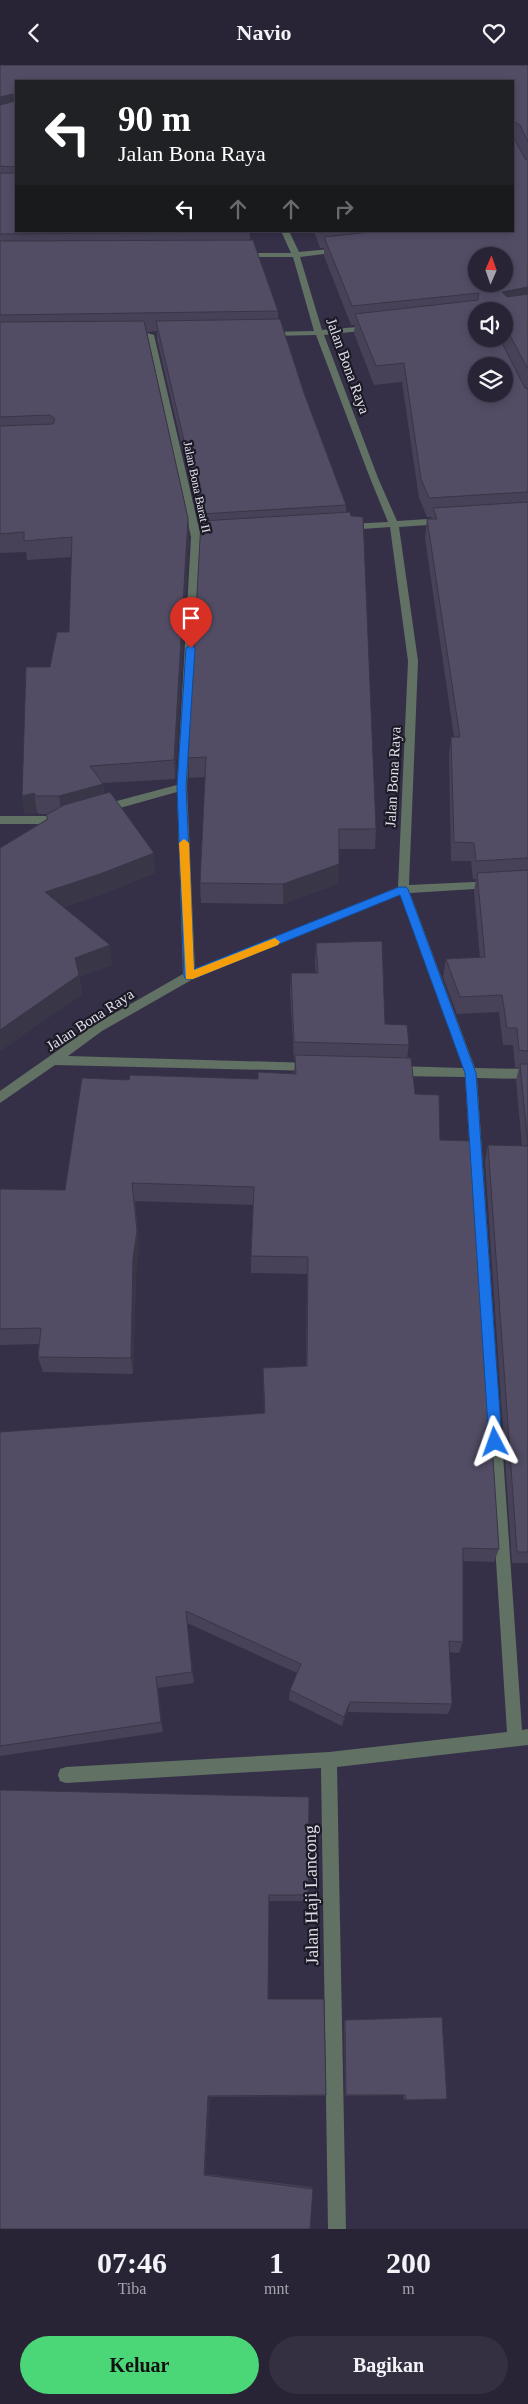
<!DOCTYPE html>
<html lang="id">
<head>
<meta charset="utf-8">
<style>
	body { margin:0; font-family:"Times New Roman",serif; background:#343041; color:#f1f3f6; height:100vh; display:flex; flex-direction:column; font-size:19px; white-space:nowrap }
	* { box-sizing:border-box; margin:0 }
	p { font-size:16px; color:#a5a4ad }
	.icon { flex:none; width:28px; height:28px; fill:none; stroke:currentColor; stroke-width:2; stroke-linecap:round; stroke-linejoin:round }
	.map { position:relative; height:2164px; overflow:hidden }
	.sheet { display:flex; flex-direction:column; background:#282435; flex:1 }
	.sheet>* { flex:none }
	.hud { position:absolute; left:15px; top:15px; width:499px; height:152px; border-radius:0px; box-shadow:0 2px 8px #0003,0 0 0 1px #444150; background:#202124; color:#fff; overflow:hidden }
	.needle { width:32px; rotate:2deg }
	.buttons { position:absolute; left:468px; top:182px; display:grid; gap:10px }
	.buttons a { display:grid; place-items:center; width:45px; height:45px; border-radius:50%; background:#282435; box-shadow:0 2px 8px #0003,0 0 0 1px #444150; font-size:25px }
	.pin { position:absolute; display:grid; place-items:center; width:42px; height:42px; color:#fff; margin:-51px -21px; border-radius:50% 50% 50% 0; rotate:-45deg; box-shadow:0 0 5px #0007 }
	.pin .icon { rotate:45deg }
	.me { position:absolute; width:55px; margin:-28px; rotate:356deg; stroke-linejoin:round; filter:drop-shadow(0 0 4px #0008) }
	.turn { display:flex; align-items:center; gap:18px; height:105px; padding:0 20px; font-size:22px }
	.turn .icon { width:65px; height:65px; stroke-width:2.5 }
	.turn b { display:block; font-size:35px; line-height:42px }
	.lanes { display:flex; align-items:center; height:48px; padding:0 20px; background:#0003; justify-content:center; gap:25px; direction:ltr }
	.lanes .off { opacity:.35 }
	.eta { display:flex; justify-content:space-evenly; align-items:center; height:85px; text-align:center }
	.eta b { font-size:30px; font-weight:800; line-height:35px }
	.action { display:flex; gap:10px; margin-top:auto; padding:10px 20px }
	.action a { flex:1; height:58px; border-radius:30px; background:#4bd677; color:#111; font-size:20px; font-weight:800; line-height:58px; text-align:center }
	.action a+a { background:#343041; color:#f1f3f6 }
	header { display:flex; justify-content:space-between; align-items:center; height:65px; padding:0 20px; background:#282435; font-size:22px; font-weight:800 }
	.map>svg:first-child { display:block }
</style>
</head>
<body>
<header><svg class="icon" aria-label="back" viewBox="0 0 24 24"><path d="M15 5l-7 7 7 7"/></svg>Navio<svg class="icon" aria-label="heart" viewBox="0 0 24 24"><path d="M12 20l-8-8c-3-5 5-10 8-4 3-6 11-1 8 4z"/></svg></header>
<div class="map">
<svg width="528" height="2164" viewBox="0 0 528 2164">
	<rect width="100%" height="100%" fill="#353047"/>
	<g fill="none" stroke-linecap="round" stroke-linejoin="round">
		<g fill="#617264" fill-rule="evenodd">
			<path d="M281 166H289L299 187 340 183 344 185 340 187 300 192 322 265 369 261 373 263 369 265 324 270 378 413 397 456 443 453 448 456 443 459 399 462 418 596 409 820 495 816 497 819 495 822 491 823 410 828 475 1003 528 1004V1014L477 1013 522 1665 528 1664V1680L337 1702 346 2164H328L321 1703 66 1718 60 1716 58 1710 60 1704 66 1702 329 1687 507 1667 465 1012 396 1011 392 1009 390 1006 392 1003 396 1001 463 1003 400 830 193 914 102 966 68 991 311 998 315 1000 317 1003 315 1006 55 1000 0 1038V1026L94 960 183 909 177 727 102 748 97 744 98 741 177 720 191 472 147 268 154 270 201 472 187 722 195 904 398 822 408 596 390 462 349 465 344 462 349 459 388 457 370 413 316 270 270 271 266 269 270 267 314 266 293 192H242L238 190 242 188H291Z"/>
			<path d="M0 751H62L67 755 62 759H0Z"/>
		</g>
	</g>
	<g fill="#474257" fill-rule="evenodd">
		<path d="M0 0H528V1498H512L485 1096 488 1080 522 1081 516 1015 519 1003 515 1002 513 980H503L499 947 457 949 443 912 446 894 480 893 474 826 476 814H473L471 796H451L449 690 451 672H454L425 473 427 454H432V452H427L419 433 402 317 374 320 354 268 355 260H351L324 191V183H320L314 166H512V16H16L250 167V175L278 246V254L304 328 346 440V447L376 764 375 784H339L338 819 283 839 201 838 200 818 205 712 189 713 188 693 201 463 157 274V266L147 267 188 453 189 472 175 714 103 718 104 728 155 808 103 829 63 842 112 900 79 912 82 929 0 986V783L47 754 46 750 48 749H39L37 747 25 749 22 731 50 602 69 567 72 492 27 495 26 487 0 488ZM476 246H504V274H476Z"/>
		<path d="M316 878 385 959 409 980 407 993 415 1029 440 1075 499 1484 494 1497 463 1496V1577L459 1588 449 1587 452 1639 448 1649 348 1647 342 1661 289 1635 290 1625 297 1608 187 1558 194 1618 158 1623 163 1667 0 1691V1367L264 1349 263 1303 306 1301 307 1209 251 1208V1191L253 1140 135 1136 139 1184 136 1211 133 1309 43 1307 38 1292 39 1279 0 1280V1124L65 1125 129 1015 258 1014 294 1008 295 995H294L290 927 291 908H316L315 898Z"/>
		<path d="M0 1725 308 1830 307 1836H269L268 1934 326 2030 324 2031 210 2032 205 2109 311 2122 313 2124 0 2164Z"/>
		<path d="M345 1955 444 2034 404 2035 403 2030 345 2031 344 1956Z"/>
	</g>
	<g fill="#393647">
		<path d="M13 29 16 47 0 51V32Z"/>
		<path d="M515 57 513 75 512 59Z"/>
		<path d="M528 222V241L499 246 502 227Z"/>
		<path d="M188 453 189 472 175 714 174 695Z"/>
		<path d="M103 719 105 737 62 749 59 731Z"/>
		<path d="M34 728 37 747 25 749 22 731Z"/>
		<path d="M154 788 155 808 103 829 49 846 45 827Z"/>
		<path d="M339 799 338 819 283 839V819Z"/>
		<path d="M110 880 112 900 79 912 82 929 0 986V965L75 893Z"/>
		<path d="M132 1118 139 1184 136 1211 133 1309 131 1293Z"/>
		<path d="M186 1546 187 1558 194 1618 192 1607Z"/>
		<path d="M156 1612 158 1623 163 1667 161 1657Z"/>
		<path d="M350 1637 348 1647 342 1661 344 1652Z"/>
		<path d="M208 2031 210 2032 205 2109 204 2110Z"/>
	</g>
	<g fill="#524d65" stroke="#393647" fill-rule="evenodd">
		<path d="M0 0H528V77L520 60 515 57 512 59V16H16V166H250V167L0 169V108H14L16 102 0 101V40L15 36 16 31 13 29 0 32Z"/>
		<path d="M512 69 525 94 528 95V222L502 227 507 232 528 229V304L504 259V246H476V274H500L525 323 528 324V427L429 433 421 414 404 298 376 301 355 249 478 235 479 228 352 241 324 172 381 166H512ZM476 191H504V219H476ZM476 301H504V329H476Z"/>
		<path d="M253 175 278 246 0 250V176Z"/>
		<path d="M280 254 304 328 346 440 201 449 156 256Z"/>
		<path d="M144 256 188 453 174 695 90 701 103 719 59 731H36L34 728 22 731 26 602H50L57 567H69L72 472 24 476V467L0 469V361L53 359 55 354 50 350 0 352V257Z"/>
		<path d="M528 437V793L476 796 474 778 454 777 451 672H460L427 454H437L433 443Z"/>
		<path d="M350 447 351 451 363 452 376 764H339V799L283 819 200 818 206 692 188 693 201 456Z"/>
		<path d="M110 727 154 788 100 809 45 827 110 880 75 893 79 910 0 965V783L48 754 46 750 64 740Z"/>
		<path d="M528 805V986L519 985 517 963H507L502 930 460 932 446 894 485 892 477 808Z"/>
		<path d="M382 876 385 959 407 960 409 980 294 977 291 908H318L316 878Z"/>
		<path d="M295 990 411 993 415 1029 439 1030 440 1075 472 1076 499 1484 463 1483V1577L449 1576 452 1639 350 1637 344 1652 290 1625 301 1599 186 1546 192 1607 156 1612 161 1657 0 1681V1367L265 1348 263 1303 307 1301 308 1192 251 1191 254 1122 132 1118 137 1166 133 1194 131 1293 38 1292 41 1263 0 1264V1124L65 1125 82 1013 129 1015 130 1010 258 1014V1007L296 1009Z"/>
		<path d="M520 999H528V1487H517L488 1080 528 1081Z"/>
		<path d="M0 1725 309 1732 308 1830H269L268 1934H324L326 2030 208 2031 204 2110 313 2124 310 2164H0Z"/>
		<path d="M442 1952 447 2034 406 2035 405 2030H346L345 1955Z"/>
	</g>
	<path fill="#1a73e8" stroke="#114b97" d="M191 580 195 583 186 722 194 904 399 822H406L408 824 476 1008 502 1377 500 1381 495 1383 491 1381 489 1377 465 1008 400 830 193 914H186L184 911 177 722 186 583Z"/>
	<path fill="#f59e0b" d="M184 774 189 778 194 905 275 873 280 877 278 880 193 914H186L179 778Z"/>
	<g text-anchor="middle" stroke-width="4.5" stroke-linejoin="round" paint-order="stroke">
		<g font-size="12" fill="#e1dfed" stroke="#1c1a24">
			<text transform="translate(197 422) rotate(78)" y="4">Jalan Bona Barat II</text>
		</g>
		<g font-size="15" fill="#e1dfed" stroke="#1c1a24">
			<text transform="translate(348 301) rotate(70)" y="5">Jalan Bona Raya</text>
			<text transform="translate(393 712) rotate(-87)" y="5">Jalan Bona Raya</text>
			<text transform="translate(90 955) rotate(-33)" y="5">Jalan Bona Raya</text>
		</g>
		<g font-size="18" fill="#e1dfed" stroke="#1c1a24">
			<text transform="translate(311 1830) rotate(-91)" y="6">Jalan Haji Lancong</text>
		</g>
	</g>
</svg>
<div class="buttons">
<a><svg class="needle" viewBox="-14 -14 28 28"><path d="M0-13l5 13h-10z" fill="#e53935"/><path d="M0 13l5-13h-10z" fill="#a5a4ad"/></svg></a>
<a><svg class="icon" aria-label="sound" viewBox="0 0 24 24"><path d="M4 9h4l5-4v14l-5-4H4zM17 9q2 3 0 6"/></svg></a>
<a><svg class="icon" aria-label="layers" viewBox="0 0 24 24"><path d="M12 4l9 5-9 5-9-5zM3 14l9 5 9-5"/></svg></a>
</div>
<div class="pin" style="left:191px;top:583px;background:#d93025"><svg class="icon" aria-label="arrive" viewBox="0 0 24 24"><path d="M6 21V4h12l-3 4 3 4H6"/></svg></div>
<svg class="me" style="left:495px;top:1377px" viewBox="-20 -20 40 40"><path d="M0-17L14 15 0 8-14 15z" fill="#1a73e8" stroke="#fff" stroke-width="4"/></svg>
<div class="hud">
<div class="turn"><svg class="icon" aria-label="left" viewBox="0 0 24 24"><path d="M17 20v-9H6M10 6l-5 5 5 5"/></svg><div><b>90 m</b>Jalan Bona Raya</div></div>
<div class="lanes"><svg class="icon" aria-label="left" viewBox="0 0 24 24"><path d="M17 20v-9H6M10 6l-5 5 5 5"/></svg><svg class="icon off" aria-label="ahead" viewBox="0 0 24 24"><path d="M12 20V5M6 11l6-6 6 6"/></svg><svg class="icon off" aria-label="ahead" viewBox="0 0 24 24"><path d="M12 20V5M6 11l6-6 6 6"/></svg><svg class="icon off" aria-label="right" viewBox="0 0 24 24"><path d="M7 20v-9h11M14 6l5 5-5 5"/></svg></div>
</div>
</div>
<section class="sheet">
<div class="eta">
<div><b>07:46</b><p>Tiba</p></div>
<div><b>1</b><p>mnt</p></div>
<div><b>200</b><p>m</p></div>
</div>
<div class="action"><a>Keluar</a><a>Bagikan</a></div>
</section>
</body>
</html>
